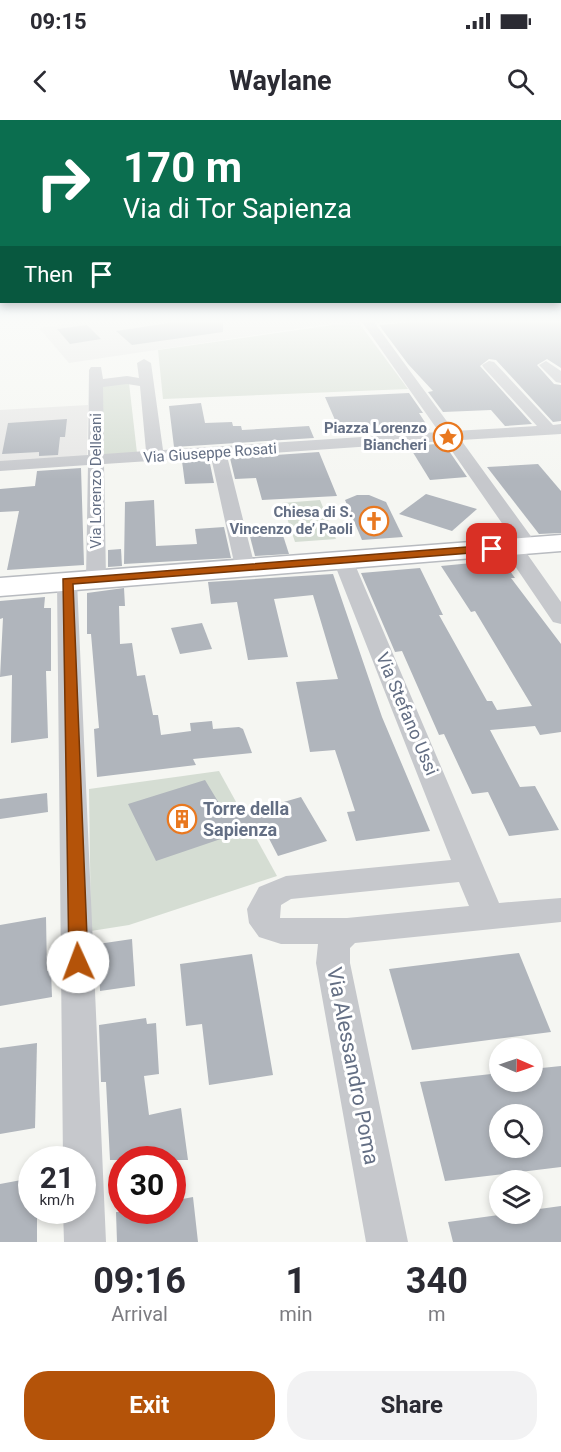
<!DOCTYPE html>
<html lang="en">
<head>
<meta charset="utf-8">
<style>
	body { margin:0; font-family:Roboto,sans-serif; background:#f2f2f3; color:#2b2b33; height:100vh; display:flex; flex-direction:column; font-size:22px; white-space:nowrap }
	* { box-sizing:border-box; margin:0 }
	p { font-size:20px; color:#7c7c81 }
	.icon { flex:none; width:33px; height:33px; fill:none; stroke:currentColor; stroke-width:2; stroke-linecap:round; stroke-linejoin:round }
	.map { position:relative; height:1122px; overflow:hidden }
	.side { display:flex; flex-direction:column; background:#fff; flex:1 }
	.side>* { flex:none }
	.guide { position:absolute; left:0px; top:0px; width:561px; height:183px; box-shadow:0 3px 9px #0003; background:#0b6e4f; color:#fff; overflow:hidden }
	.needle { width:39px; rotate:92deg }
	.tools { position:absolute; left:489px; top:918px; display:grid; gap:12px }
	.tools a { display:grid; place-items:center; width:54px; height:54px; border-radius:50%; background:#fff; box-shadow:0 3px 9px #0003; font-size:30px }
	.speed { position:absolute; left:18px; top:1026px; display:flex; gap:12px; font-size:30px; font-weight:700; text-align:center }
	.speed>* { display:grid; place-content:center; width:78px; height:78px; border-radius:50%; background:#fff; box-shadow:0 3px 9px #0003; line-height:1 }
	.speed small { font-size:15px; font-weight:400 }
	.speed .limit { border:9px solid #d22; background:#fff; color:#111 }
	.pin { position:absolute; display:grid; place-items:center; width:51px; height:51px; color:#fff; margin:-26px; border-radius:12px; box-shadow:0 3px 9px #0006 }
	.me { position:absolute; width:66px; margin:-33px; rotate:358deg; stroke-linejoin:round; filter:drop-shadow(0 0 4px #0008) }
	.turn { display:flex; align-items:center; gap:21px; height:126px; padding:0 24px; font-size:27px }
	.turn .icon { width:78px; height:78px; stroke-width:2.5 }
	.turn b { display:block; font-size:42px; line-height:51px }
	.then { display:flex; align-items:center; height:57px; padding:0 24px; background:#0003; gap:12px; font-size:22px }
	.eta { display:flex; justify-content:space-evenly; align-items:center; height:102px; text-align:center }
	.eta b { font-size:36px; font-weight:700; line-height:42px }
	.cta { display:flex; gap:12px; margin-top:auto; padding:12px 24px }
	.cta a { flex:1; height:69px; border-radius:24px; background:#b45309; color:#fff; font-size:24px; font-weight:700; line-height:69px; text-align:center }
	.cta a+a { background:#f2f2f3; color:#2b2b33 }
	.status { display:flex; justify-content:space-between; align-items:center; height:42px; padding:0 30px; background:#fff; direction:ltr }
	.status svg { height:16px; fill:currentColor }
	header { display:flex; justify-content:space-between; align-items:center; height:78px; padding:0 24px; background:#fff; font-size:27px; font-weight:700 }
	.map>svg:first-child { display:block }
</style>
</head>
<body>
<div class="status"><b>09:15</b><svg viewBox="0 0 49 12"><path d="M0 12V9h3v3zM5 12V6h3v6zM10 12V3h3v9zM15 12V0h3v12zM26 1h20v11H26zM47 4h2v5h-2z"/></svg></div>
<header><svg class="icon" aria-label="back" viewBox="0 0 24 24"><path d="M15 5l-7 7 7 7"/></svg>Waylane<svg class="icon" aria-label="search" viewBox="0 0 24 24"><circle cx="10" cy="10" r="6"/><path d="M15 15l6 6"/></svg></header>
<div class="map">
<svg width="561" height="1122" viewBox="0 0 561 1122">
	<rect width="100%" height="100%" fill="#f5f6f2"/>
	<g fill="#e6e6e5">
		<path d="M81 202H342L69 243 39 208Z"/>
		<path d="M88 285 87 337 0 342V290Z"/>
	</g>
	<g fill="#d5ddd3">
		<path d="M354 202 359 203 408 269 163 279 158 230Z"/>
		<path d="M129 263 137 333 101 335 99 265Z"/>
		<path d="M320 380 336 419 295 422 282 383Z"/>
		<path d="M219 651 277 756 129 805 91 811 89 669Z"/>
	</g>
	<g fill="#b0b5bc" fill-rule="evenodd">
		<path d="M176 202H223V212L132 225 116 211Z"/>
		<path d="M415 202H561V248L547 239 537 245 554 264 561 265V301L553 302 496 240 489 239 480 246 532 304 505 306 491 290 443 292 428 272 433 271 408 244 379 205Z"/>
		<path d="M87 205 101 219 70 224 57 209Z"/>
		<path d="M409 273 423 293H419L430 310 342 316 325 277Z"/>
		<path d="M201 283 205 303 232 302 233 306H241L242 310 309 306 314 318 174 327 169 286Z"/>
		<path d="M67 299 65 317H60L58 335 39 336V332L2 334 8 303Z"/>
		<path d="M437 324 447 328 467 357 430 360 409 326Z"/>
		<path d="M319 332 337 376 262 380 256 358 235 359 230 338Z"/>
		<path d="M209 339 214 363 185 364 182 341Z"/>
		<path d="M538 344 561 371V413L539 414 487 347Z"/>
		<path d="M81 348 84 445 7 450 19 391 0 392V369L35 366 37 351Z"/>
		<path d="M426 374 477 389 452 411 399 394Z"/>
		<path d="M357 375H369L386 382 403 417 362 420 345 380Z"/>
		<path d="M154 380 156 426 197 424 195 409 224 407 231 438 124 444 125 382Z"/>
		<path d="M279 403 289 434 255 436 247 405Z"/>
		<path d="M121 429 122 446 108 447V430Z"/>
		<path d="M502 440 515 458H511L561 524V612L540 615 535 606 490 610 520 667 535 666 559 710 509 716 488 672 472 674 444 614 439 615 402 531 395 532 361 453 420 448 443 495H439L487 581H492L497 590 532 586 475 491 471 492 441 446Z"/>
		<path d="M333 454 382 597 430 711 356 721 347 692 355 691 335 630 310 632 296 562 338 559 313 475 274 479 288 537 248 540 237 482 211 484 208 462Z"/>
		<path d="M124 468 125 486H119L120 524 132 523 137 556 145 555 153 595H158L161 615 191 611 190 603 212 601 213 609 239 607 243 609 252 633 193 639 196 645 97 657 94 609 99 608 91 514H87V473Z"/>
		<path d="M45 477 44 488H51V551H46L48 618 11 623 12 555 0 557 3 498 0 499V481Z"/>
		<path d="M202 503 212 529 180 534 171 508Z"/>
		<path d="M205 660 228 698 301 677 327 721 278 736 262 705 156 741 128 684Z"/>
		<path d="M47 673 48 692 0 699V679Z"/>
		<path d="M46 797 47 851 51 850 52 877 0 886V805Z"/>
		<path d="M132 819 135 866 100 871 98 824Z"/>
		<path d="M519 833 551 912 412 930 389 849Z"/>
		<path d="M252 834 273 955 209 965 202 904 186 906 180 844Z"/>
		<path d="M146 898 147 904 156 903 159 954 144 956 149 995 181 988 188 1040H110L106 962H101L99 905Z"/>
		<path d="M37 923 35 1008 0 1014V928Z"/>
		<path d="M561 946V1047L445 1061 420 962 500 953V962H532V949ZM500 994H532V1028H500Z"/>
		<path d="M32 1058V1090H37V1122H0V1064Z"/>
		<path d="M193 1077 198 1122H117L116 1092 172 1090V1081Z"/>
		<path d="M561 1086V1122H453L448 1102 506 1094H532V1090Z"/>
	</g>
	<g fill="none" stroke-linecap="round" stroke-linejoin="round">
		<g stroke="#b8bbc0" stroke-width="3">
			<path id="secondary" d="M561 415V431L0 476V458Z"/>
		</g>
		<g fill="#c6c8cc" fill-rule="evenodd">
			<path d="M362 202H374L454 311 537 306 484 248 482 245 489 241 494 242 553 305 561 304V314L461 320 538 426 535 430 525 431 561 482V504L553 502 502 427 505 423 515 422 445 321 227 336 255 447 252 451H238L235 447 211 337 104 344 106 459 103 463H89L86 459 88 345 0 351V341L88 335 89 250 91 247H101L103 259 127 256 139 258 137 243 144 239 151 243 163 330 439 312ZM127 264 140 266 146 331 104 334 103 267Z"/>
			<path d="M546 241 561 251V263L556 262 539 245Z"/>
			<path d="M343 434 350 436 353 440 499 783 561 778V802L355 823 350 828V843L408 1122H366L316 843 318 824H281L259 817 249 803 247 789 259 767 286 756 451 740 333 440 336 436ZM459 762 469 786 347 798H280L281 785 291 779Z"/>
			<path d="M67 455 74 457 77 461 106 1122H64L63 1090H82V1040H63L57 461 60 457Z"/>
		</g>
		<use href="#secondary" fill="#fff" fill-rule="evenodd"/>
	</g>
	<linearGradient id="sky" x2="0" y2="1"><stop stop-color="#98bcde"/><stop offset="0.56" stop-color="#fafbf9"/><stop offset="1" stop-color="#fafbf9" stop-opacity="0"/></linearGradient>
	<rect width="561" height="359" fill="url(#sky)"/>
	<path fill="#b45309" stroke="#753606" stroke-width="1.5" d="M492 425 496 426V431L73 464 88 842 85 847 78 849 71 847 69 842 63 459Z"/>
	<defs>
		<g id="sight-ring" transform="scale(1.5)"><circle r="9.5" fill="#fff" stroke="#e9781f" stroke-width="1.5"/><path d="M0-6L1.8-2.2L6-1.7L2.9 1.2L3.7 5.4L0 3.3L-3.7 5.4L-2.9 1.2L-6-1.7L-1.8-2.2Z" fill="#e9781f"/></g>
		<g id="church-ring" transform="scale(1.5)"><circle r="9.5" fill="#fff" stroke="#e9781f" stroke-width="1.5"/><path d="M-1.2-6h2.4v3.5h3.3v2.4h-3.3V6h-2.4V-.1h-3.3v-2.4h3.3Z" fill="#e9781f"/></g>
		<g id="building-ring" transform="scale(1.5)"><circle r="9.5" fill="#fff" stroke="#e9781f" stroke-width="1.5"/><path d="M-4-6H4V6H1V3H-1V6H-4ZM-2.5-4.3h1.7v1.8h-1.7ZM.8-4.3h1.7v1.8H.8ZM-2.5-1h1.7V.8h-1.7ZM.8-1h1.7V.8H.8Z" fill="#e9781f"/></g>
	</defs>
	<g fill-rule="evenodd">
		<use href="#sight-ring" x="448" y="317"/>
		<use href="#church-ring" x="374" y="401"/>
		<use href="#building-ring" x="182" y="699"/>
	</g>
	<g text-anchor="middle" stroke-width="6" stroke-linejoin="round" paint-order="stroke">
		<g font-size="15" font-weight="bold" fill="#646f84" stroke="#fff" text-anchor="end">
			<text x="427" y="313">Piazza Lorenzo<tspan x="427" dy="17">Biancheri</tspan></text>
			<text x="353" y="397">Chiesa di S.<tspan x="353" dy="17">Vincenzo de’ Paoli</tspan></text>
		</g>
		<g font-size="15" fill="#646f84" stroke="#fff">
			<text transform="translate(210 333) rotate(-4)" y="5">Via Giuseppe Rosati</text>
			<text transform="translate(96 361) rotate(-90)" y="5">Via Lorenzo Delleani</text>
		</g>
		<g font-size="18" fill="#646f84" stroke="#fff">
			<text transform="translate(407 594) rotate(67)" y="6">Via Stefano Ussi</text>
		</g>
		<g font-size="18" font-weight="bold" fill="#646f84" stroke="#fff" text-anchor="start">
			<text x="203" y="695">Torre della<tspan x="203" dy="21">Sapienza</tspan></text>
		</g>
		<g font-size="21" fill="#646f84" stroke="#fff">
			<text transform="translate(353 946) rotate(79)" y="7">Via Alessandro Poma</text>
		</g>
	</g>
</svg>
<div class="tools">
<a><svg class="needle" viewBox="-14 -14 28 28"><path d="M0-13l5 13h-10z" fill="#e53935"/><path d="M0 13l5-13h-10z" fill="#7c7c81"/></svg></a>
<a><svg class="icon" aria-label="search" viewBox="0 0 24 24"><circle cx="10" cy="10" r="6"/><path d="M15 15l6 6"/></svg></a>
<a><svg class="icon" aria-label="layers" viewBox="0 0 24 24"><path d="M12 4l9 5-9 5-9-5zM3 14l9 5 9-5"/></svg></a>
</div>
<div class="speed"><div>21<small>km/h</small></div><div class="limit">30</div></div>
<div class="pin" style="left:492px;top:429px;background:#d93025"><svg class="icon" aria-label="arrive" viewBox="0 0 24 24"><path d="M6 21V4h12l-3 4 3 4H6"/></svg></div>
<svg class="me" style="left:78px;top:842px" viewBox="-20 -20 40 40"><circle r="19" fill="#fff"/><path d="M0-13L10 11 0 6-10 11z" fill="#b45309"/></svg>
<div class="guide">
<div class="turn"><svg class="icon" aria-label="right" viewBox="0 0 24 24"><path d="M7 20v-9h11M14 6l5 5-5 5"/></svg><div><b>170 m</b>Via di Tor Sapienza</div></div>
<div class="then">Then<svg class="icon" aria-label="arrive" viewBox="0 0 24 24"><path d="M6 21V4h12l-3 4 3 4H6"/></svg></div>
</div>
</div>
<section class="side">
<div class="eta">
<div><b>09:16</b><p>Arrival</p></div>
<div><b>1</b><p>min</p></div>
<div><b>340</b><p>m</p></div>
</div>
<div class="cta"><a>Exit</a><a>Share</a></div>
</section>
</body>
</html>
